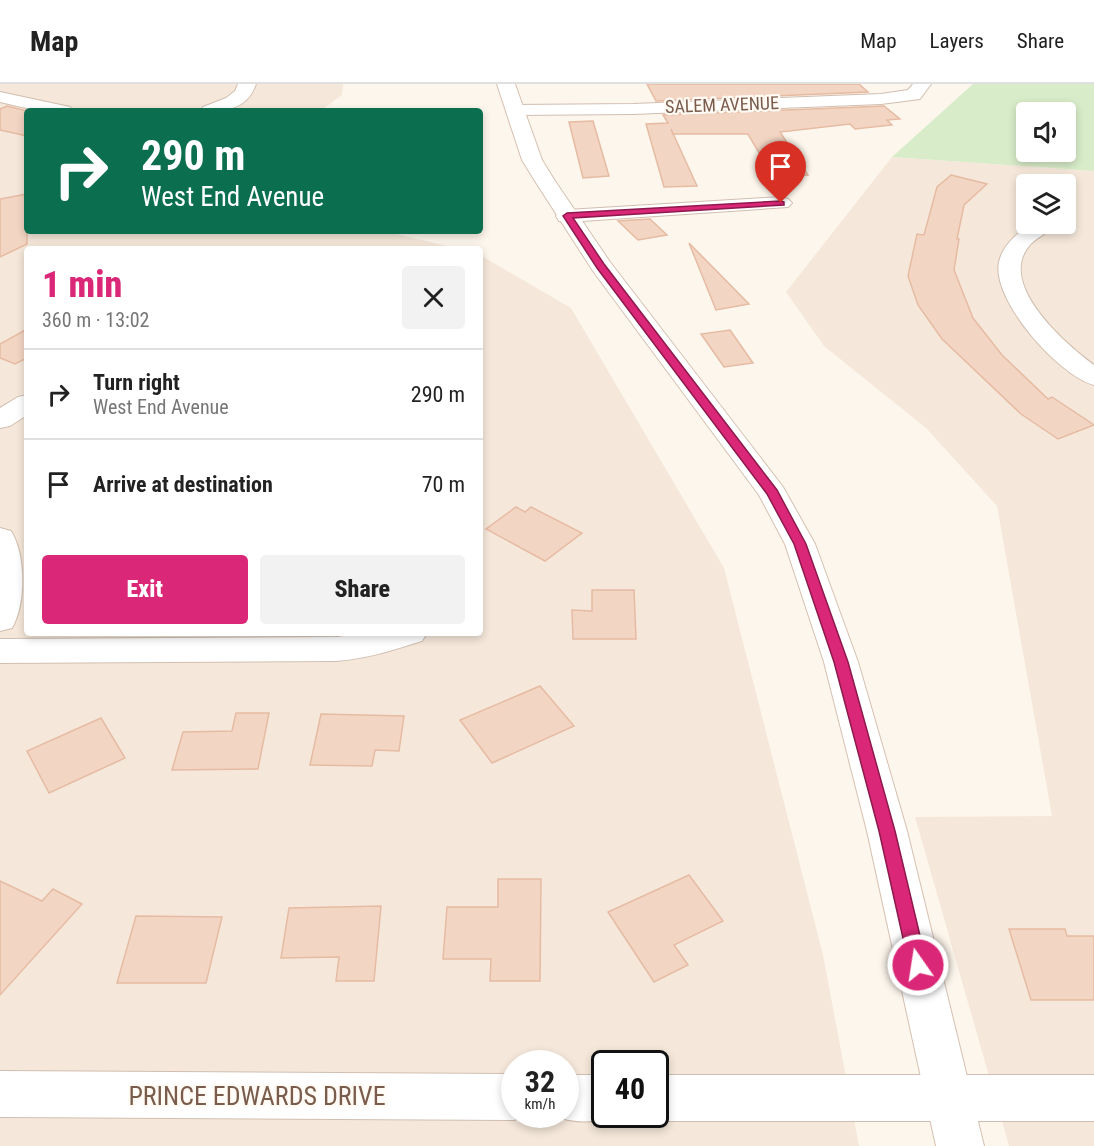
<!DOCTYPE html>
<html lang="en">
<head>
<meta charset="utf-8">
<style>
	body { margin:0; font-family:"Roboto Condensed",sans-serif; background:#f2f2f2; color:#222; height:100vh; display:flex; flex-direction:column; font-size:22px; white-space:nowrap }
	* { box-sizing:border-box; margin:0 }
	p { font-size:20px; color:#767676 }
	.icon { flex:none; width:33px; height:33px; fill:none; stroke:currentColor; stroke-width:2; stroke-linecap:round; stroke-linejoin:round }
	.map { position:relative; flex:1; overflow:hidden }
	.drawer { position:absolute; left:24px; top:162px; width:459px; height:390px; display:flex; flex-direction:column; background:#fff; border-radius:6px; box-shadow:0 3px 9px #0003 }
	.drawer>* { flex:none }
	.guide { position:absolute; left:24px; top:24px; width:459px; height:126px; border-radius:6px; box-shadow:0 3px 9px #0003; background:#0b6e4f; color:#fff; overflow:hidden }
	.buttons { position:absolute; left:1016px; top:18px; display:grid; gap:12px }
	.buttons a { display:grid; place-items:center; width:60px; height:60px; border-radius:6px; background:#fff; box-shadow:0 3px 9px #0003; font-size:30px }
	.speed { position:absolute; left:501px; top:966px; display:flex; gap:12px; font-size:30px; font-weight:700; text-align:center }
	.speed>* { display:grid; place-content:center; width:78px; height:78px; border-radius:50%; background:#fff; box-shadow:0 3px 9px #0003; line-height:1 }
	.speed small { font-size:15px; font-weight:400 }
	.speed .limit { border:3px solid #111; border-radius:9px; background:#fff; color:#111 }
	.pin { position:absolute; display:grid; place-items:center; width:51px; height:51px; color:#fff; margin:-62px -26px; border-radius:50% 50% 50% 0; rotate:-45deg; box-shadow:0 0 6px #0007 }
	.pin .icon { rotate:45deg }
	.me { position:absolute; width:66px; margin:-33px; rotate:347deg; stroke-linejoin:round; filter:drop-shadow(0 0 4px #0008) }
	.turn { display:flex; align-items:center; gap:21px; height:126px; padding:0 18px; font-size:27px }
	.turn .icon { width:78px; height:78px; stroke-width:2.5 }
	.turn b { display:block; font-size:42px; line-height:51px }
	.round { display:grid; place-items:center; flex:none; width:63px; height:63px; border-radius:6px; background:#f2f2f2 }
	.overview { display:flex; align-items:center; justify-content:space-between; height:102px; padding:0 18px }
	h1 { font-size:36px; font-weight:800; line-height:45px; color:#db2777 }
	.primary-button { display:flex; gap:12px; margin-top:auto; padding:12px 18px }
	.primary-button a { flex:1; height:69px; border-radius:6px; background:#db2777; color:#fff; font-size:24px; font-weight:800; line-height:69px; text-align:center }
	.primary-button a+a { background:#f2f2f2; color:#222 }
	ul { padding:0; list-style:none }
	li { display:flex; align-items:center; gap:18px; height:90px; padding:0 18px; border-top:2px solid #e0e0e0 }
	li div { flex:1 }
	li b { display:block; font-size:22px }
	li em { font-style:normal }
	header { display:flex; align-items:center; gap:36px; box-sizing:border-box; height:84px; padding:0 30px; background:#fff; border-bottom:2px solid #e0e0e0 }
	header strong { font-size:28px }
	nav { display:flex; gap:33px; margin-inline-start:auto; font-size:21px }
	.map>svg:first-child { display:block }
</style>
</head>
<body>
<header>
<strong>Map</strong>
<nav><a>Map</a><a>Layers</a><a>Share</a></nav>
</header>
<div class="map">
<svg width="1094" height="1062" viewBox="0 0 1094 1062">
	<rect width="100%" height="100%" fill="#fdf6ec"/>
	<g fill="#f5e8da" fill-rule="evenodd">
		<path d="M0 0H343L342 11 320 27H27V147H383L460 165H27V549H480V171L571 224 724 484 823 871 859 1062H0ZM514 980H566V1030H514ZM604 980H656V1030H604Z"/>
		<path d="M892 73 1094 87V1062H1009L915 733 1052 732 997 422 926 344 824 262 786 208ZM1026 100H1065V140H1026Z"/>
	</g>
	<path fill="#d8ecc9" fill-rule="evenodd" d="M973 0H1094V87L892 73ZM1026 28H1065V68H1026Z"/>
	<g fill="#f3d5c3" stroke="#e6bba3" stroke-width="1.5">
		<path d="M647 0H859L868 8 656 17Z"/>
		<path d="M7 22 27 27V52L0 46V25Z"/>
		<path d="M884 22 900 35 887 36 892 41 855 45 850 40 780 48 808 91 773 93 748 50H673L671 45 697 102 664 103 646 40 668 39 663 31Z"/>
		<path d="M593 37 609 92 583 94 569 38Z"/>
		<path d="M951 91 987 100 964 121 957 155H959L954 186 973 234 1002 271 1048 315 1052 313 1094 341 1058 355 1021 330 942 255 918 221 908 192 917 150 924 151 937 103Z"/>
		<path d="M27 110V160L0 173V115Z"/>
		<path d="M650 135 667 151 638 156 618 137Z"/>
		<path d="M689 159 749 220 716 226Z"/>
		<path d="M27 245V274L15 280 0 274V260Z"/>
		<path d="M730 246 753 279 724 283 701 250Z"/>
		<path d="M516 423 525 428 531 423 582 449 545 477 486 445Z"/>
		<path d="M592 506H634L636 555H573L572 526 592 527Z"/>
		<path d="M540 602 574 642 492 679 460 636Z"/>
		<path d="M236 629H269L258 685 172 686 183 648 232 647Z"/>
		<path d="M321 630 404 632 399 667 375 666 372 682 310 681Z"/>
		<path d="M101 634 125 674 49 709 27 667Z"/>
		<path d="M689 791 723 837 674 861 688 881 654 898 608 828Z"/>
		<path d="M498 795H541L540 897H490L491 875H443L447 823H498Z"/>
		<path d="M0 797 42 817 53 805 82 820 0 911Z"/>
		<path d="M381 822 374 897H336L339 873 281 874 289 824Z"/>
		<path d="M136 832 222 833 206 899H117Z"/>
		<path d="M1009 845H1065L1067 852H1094V916H1031Z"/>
	</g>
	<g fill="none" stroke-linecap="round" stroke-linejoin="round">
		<g stroke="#d1beb0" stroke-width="2">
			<g id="street">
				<path d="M238 0H256C247 27 223 27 200 27L203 23 226 14 235 7Z"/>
				<path d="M913 0H931L920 15 881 20 633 30 515 31 509 30 506 26 509 22 515 21 633 20 881 10 908 6Z"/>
				<path d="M0 8 70 23 73 27H39L0 18Z"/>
				<path d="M781 113 788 115 792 119 788 123 567 138 559 137 556 132 559 127 567 126Z"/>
				<path d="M1031 140 1054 141C1048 150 1036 153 1029 162 997 201 1066 260 1094 281V301C1059 292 991 216 999 178 1003 160 1018 149 1031 140Z"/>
				<path d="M27 311V331L10 342 0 344V324L18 313Z"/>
				<path d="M0 444 11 447C26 471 26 520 12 544L0 547Z"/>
				<path d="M371 549H427L422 557C393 566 366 575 336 577L0 579V555L336 553Z"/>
				<path d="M0 987 514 990V1030H527L514 1036 0 1033Z"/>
				<path d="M566 991H604V1030H620C597 1040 573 1040 550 1030H566Z"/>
				<path d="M656 991H1094V1037H656L640 1030H656Z"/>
			</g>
		</g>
		<g stroke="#d6c0b0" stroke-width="2">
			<path id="secondary" d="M497 0H515L542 76 555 97 610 178 783 403 815 460 858 578 907 747 984 1062H936L867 747 824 578 785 460 759 411 593 187 535 97 522 76Z"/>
		</g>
		<use href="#street" fill="#fff" fill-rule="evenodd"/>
		<use href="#secondary" fill="#fff" fill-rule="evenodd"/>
	</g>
	<path fill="#db2777" stroke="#8e194d" stroke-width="1.5" d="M781 117 784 118V121L573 134 604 180 777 406 806 460 848 578 895 747 927 881 924 887 918 889 912 887 909 881 879 747 834 578 794 460 767 410 597 184 563 132 567 129Z"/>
	<g text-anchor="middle" stroke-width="4.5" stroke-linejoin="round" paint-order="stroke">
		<g font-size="18" fill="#7a5c4d" stroke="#fffaf3">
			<text transform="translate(722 21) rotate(-2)" y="6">SALEM AVENUE</text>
		</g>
		<g font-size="26" fill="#7a5c4d" stroke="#fffaf3">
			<text x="257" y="1021">PRINCE EDWARDS DRIVE</text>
		</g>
	</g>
</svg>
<div class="buttons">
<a><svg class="icon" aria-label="sound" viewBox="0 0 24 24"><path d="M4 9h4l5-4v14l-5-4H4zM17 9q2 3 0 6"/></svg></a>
<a><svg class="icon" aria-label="layers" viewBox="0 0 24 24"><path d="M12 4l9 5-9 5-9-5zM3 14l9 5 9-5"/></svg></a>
</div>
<div class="speed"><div>32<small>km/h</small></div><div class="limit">40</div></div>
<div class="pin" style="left:781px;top:119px;background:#d93025"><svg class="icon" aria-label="arrive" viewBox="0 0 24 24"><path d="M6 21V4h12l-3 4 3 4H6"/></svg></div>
<svg class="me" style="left:918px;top:881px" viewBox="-20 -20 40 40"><circle r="17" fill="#db2777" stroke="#fff" stroke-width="3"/><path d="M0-11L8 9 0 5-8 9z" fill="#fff"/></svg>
<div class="guide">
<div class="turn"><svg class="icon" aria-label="right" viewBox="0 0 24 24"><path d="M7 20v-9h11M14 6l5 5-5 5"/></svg><div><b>290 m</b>West End Avenue</div></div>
</div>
<section class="drawer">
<div class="overview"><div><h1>1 min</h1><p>360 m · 13:02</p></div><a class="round"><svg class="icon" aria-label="close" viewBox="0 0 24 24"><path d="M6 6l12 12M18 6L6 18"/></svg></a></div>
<ul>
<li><svg class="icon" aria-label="right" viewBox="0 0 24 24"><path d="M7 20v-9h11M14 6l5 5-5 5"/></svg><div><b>Turn right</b><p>West End Avenue</p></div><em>290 m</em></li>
<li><svg class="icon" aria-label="arrive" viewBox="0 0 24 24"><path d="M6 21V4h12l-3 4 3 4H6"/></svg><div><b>Arrive at destination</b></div><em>70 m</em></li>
</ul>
<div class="primary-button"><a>Exit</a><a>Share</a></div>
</section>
</div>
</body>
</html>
